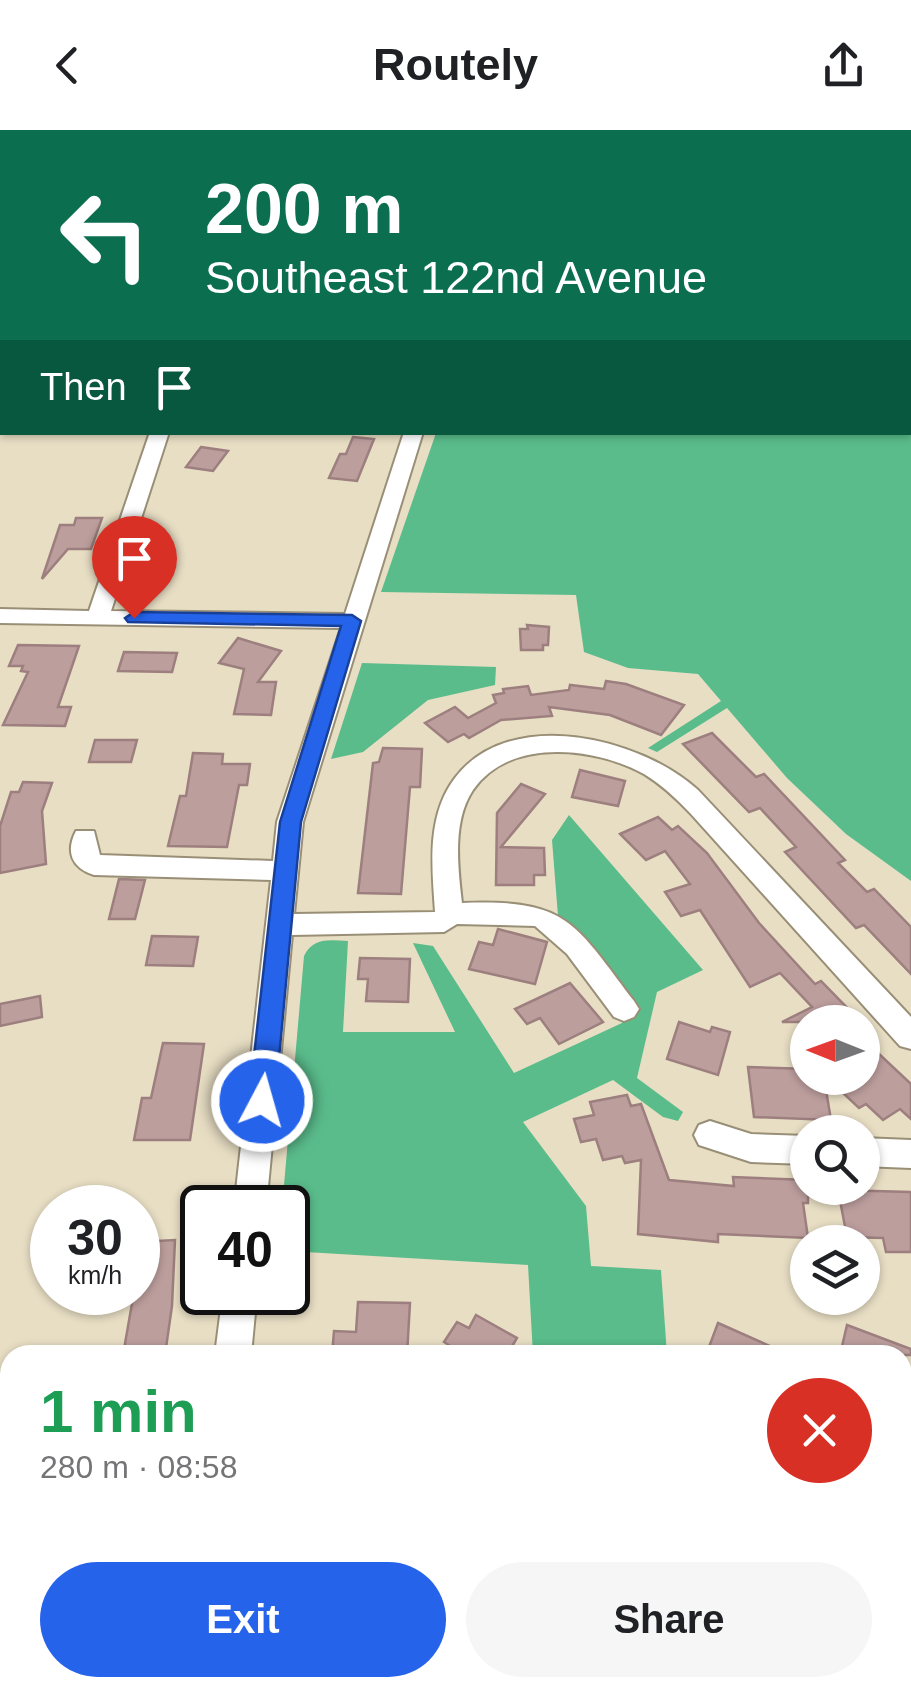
<!DOCTYPE html>
<html lang="en">
<head>
<meta charset="utf-8">
<style>
	body { margin:0; font-family:Arial,sans-serif; background:#f6f6f6; color:#202124; height:100vh; display:flex; flex-direction:column; font-size:38px; white-space:nowrap }
	* { box-sizing:border-box; margin:0 }
	p { font-size:32px; color:#757577 }
	.icon { flex:none; width:55px; height:55px; fill:none; stroke:currentColor; stroke-width:2; stroke-linecap:round; stroke-linejoin:round }
	.map { position:relative; flex:1; overflow:hidden }
	.sheet { position:absolute; left:0px; top:1215px; width:912px; height:352px; display:flex; flex-direction:column; background:#fff; border-radius:30px 30px 0 0; box-shadow:0 2px 8px #0004 }
	.sheet>* { flex:none }
	.banner { position:absolute; left:0px; top:0px; width:912px; height:305px; box-shadow:0 2px 8px #0004; background:#0b6e4f; color:#fff; overflow:hidden }
	.needle { width:65px; rotate:271deg }
	.tools { position:absolute; left:790px; top:875px; display:grid; gap:20px }
	.tools a { display:grid; place-items:center; width:90px; height:90px; border-radius:50%; background:#fff; box-shadow:0 2px 8px #0004; font-size:50px }
	.speed { position:absolute; left:30px; top:1055px; display:flex; gap:20px; font-size:50px; font-weight:700; text-align:center }
	.speed>* { display:grid; place-content:center; width:130px; height:130px; border-radius:50%; background:#fff; box-shadow:0 2px 8px #0004; line-height:1 }
	.speed small { font-size:25px; font-weight:400 }
	.speed .limit { border:5px solid #111; border-radius:15px; background:#fff; color:#111 }
	.pin { position:absolute; display:grid; place-items:center; width:85px; height:85px; color:#fff; margin:-102px -42px; border-radius:50% 50% 50% 0; rotate:-45deg; box-shadow:0 0 10px #0007 }
	.pin .icon { rotate:45deg }
	.me { position:absolute; width:110px; margin:-55px; rotate:6deg; stroke-linejoin:round; filter:drop-shadow(0 0 8px #0008) }
	.turn { display:flex; align-items:center; gap:35px; height:210px; padding:0 40px; font-size:45px }
	.turn .icon { width:130px; height:130px; stroke-width:2.5 }
	.turn b { display:block; font-size:70px; line-height:85px }
	.then { display:flex; align-items:center; height:95px; padding:0 40px; background:#0003; gap:20px; font-size:38px }
	.round { display:grid; place-items:center; flex:none; width:105px; height:105px; border-radius:52px; background:#f6f6f6 }
	.head { display:flex; align-items:center; justify-content:space-between; height:170px; padding:0 40px }
	h1 { font-size:60px; font-weight:700; line-height:75px; color:#1e9e55 }
	.button { display:flex; gap:20px; margin-top:auto; padding:20px 40px }
	.button a { flex:1; height:115px; border-radius:60px; background:#2563eb; color:#fff; font-size:40px; font-weight:700; line-height:115px; text-align:center }
	.button a+a { background:#f6f6f6; color:#202124 }
	header { display:flex; justify-content:space-between; align-items:center; height:130px; padding:0 40px; background:#fff; font-size:45px; font-weight:700 }
	.map>svg:first-child { display:block }
</style>
</head>
<body>
<header><svg class="icon" aria-label="back" viewBox="0 0 24 24"><path d="M15 5l-7 7 7 7"/></svg>Routely<svg class="icon" aria-label="share" viewBox="0 0 24 24"><path d="M12 15V3M7 8l5-5 5 5M5 13v7h14v-7"/></svg></header>
<div class="map">
<svg width="911" height="1567" viewBox="0 0 911 1567">
	<rect width="100%" height="100%" fill="#e8dec4"/>
	<g fill="#5abc8b">
		<path d="M527 0H911V751L846 704 787 648 727 578 657 622 648 618 721 571 698 544 628 538 584 522 576 465 381 462 436 303 910 302V2Z"/>
		<path d="M362 533 496 537 495 555 428 570 363 622 331 629Z"/>
		<path d="M569 685 703 840 657 862 637 948 683 982 678 991 663 987 613 950 523 992 586 1076 591 1136 661 1140 667 1225H533L528 1135 288 1121V1078H282L304 826C313 807 330 810 348 811L343 902H455L413 813 433 816 514 943 622 893 629 868 573 797 558 786 552 710Z"/>
		<path d="M0 1460 10 1465V1558H141L140 1567H0Z"/>
		<path d="M239 1558H489V1567H238Z"/>
	</g>
	<g fill="#bc9e9d" stroke="#9c7f7e" stroke-width="2.5">
		<path d="M353 307 374 309 357 351 329 348 340 324H346Z"/>
		<path d="M201 317 228 321 213 341 186 337Z"/>
		<path d="M76 388H102L91 419H68L42 449 60 395H74Z"/>
		<path d="M527 495 549 497 548 515H543V520H521L520 499H528Z"/>
		<path d="M238 508 281 521 258 552H276L271 585 234 584 244 539 219 533Z"/>
		<path d="M18 515 79 516 58 577H71L65 596 3 595 28 542 21 541 23 536H9Z"/>
		<path d="M124 522 177 523 172 542 118 541Z"/>
		<path d="M606 551 626 554 684 575 661 605 610 585 549 577 552 586 501 590 469 608 464 604 448 612 425 593 455 577 468 588 496 573 493 565 504 563 503 559 528 556 531 565 569 560 570 555 604 559Z"/>
		<path d="M712 603 756 647 764 644 845 730 838 733 867 762 874 759 911 797V844L864 795 856 798 785 722 796 717 760 678 749 682 683 614Z"/>
		<path d="M95 610H137L131 632H89Z"/>
		<path d="M383 618 422 619 420 657H410L401 764 358 763 373 633 379 632Z"/>
		<path d="M193 623 223 624 222 634H250L247 655H239L227 717 168 716 180 666H186Z"/>
		<path d="M580 640 625 651 618 676 572 667Z"/>
		<path d="M23 652 52 653 42 681 46 734 0 743V696L11 662H19Z"/>
		<path d="M521 654 545 664 501 717 544 718 545 745H534V755H496L497 683Z"/>
		<path d="M658 687 672 700 678 696 707 723 759 793 815 854 821 851 861 892H782L812 877 780 843 750 857 700 780 681 786 665 762 690 754 665 721 646 730 620 704Z"/>
		<path d="M119 749 145 750 135 789H109Z"/>
		<path d="M498 799 547 812 535 854 469 839 479 812 493 815Z"/>
		<path d="M152 806 198 807 193 836 146 835Z"/>
		<path d="M360 828 410 829 408 872 366 871 368 849H358Z"/>
		<path d="M570 853 603 892 559 914 540 888 527 894 515 879Z"/>
		<path d="M40 866 42 887 0 896V874Z"/>
		<path d="M679 892 710 902 712 897 730 902 718 945 667 929Z"/>
		<path d="M862 908 911 954V989L900 979 883 990 866 974 859 978 827 948H862Z"/>
		<path d="M163 913 204 914 190 1010H134L142 968H151Z"/>
		<path d="M748 937 808 939V948H824L831 990 754 987Z"/>
		<path d="M627 965 631 976 641 974 669 1050 734 1056 733 1047 808 1050V1073H803L808 1108 718 1104V1112L638 1104 641 1030 625 1033 622 1026 603 1030 596 1009 581 1012 574 989 594 985 590 972Z"/>
		<path d="M838 1060 911 1062V1122H886L883 1108 847 1107Z"/>
		<path d="M175 1110 172 1176 165 1225H123L134 1162H138V1112Z"/>
		<path d="M358 1172 410 1173 407 1225H332L334 1201 356 1202Z"/>
		<path d="M476 1185 517 1208 507 1225H464L444 1212 457 1192 469 1198Z"/>
		<path d="M718 1193 790 1225H706Z"/>
		<path d="M847 1195 911 1219V1225H840Z"/>
	</g>
	<g fill="none" stroke-linecap="round" stroke-linejoin="round">
		<g stroke="#998f77" stroke-width="4">
			<g id="minor">
				<path d="M434 0H518L520 2H436Z"/>
				<path d="M0 2H4L2 10H0Z"/>
				<path d="M150 302H169L111 481 345 484 404 302H423L303 692 294 784 435 782C432 737 426 686 455 648 510 575 641 608 698 660L911 887V919L900 916 691 684C677 669 662 655 644 644 595 617 510 607 473 660 452 691 458 738 462 773 568 769 574 792 634 871L639 879 634 887 624 891 614 887 567 824 535 796 457 794 444 802 292 805 266 1078H234L271 750 94 745C72 738 65 722 76 701H94L100 725 273 731 277 692 341 498 0 493V479L89 481Z"/>
				<path d="M710 991 751 1004 808 1006V1034L751 1032 699 1015 694 1005 699 995Z"/>
				<path d="M862 1008 911 1010V1038L862 1036Z"/>
				<path d="M223 1162H257L251 1225H215Z"/>
				<path d="M0 1263 10 1267V1306L0 1302Z"/>
				<rect x="902" y="1310" width="9" height="38"/>
				<path d="M174 1558H216L215 1567H173Z"/>
				<rect x="510" y="1558" width="42" height="9"/>
			</g>
		</g>
		<use href="#minor" fill="#fff" fill-rule="evenodd"/>
	</g>
	<path fill="#2563eb" stroke="#184099" stroke-width="2.5" d="M134 482 352 485 361 491 301 692 275 971 271 978 262 982 253 978 249 971 280 692 341 496 128 492 125 488Z"/>
</svg>
<div class="tools">
<a><svg class="needle" viewBox="-14 -14 28 28"><path d="M0-13l5 13h-10z" fill="#e53935"/><path d="M0 13l5-13h-10z" fill="#757577"/></svg></a>
<a><svg class="icon" aria-label="search" viewBox="0 0 24 24"><circle cx="10" cy="10" r="6"/><path d="M15 15l6 6"/></svg></a>
<a><svg class="icon" aria-label="layers" viewBox="0 0 24 24"><path d="M12 4l9 5-9 5-9-5zM3 14l9 5 9-5"/></svg></a>
</div>
<div class="speed"><div>30<small>km/h</small></div><div class="limit">40</div></div>
<div class="pin" style="left:134px;top:488px;background:#d93025"><svg class="icon" aria-label="arrive" viewBox="0 0 24 24"><path d="M6 21V4h12l-3 4 3 4H6"/></svg></div>
<svg class="me" style="left:262px;top:971px" viewBox="-20 -20 40 40"><circle r="17" fill="#2563eb" stroke="#fff" stroke-width="3"/><path d="M0-11L8 9 0 5-8 9z" fill="#fff"/></svg>
<div class="banner">
<div class="turn"><svg class="icon" aria-label="left" viewBox="0 0 24 24"><path d="M17 20v-9H6M10 6l-5 5 5 5"/></svg><div><b>200 m</b>Southeast 122nd Avenue</div></div>
<div class="then">Then<svg class="icon" aria-label="arrive" viewBox="0 0 24 24"><path d="M6 21V4h12l-3 4 3 4H6"/></svg></div>
</div>
<section class="sheet">
<div class="head"><div><h1>1 min</h1><p>280 m · 08:58</p></div><a class="round" style="background:#d93025;color:#fff"><svg class="icon" aria-label="close" viewBox="0 0 24 24"><path d="M6 6l12 12M18 6L6 18"/></svg></a></div>
<div class="button"><a>Exit</a><a>Share</a></div>
</section>
</div>
</body>
</html>
